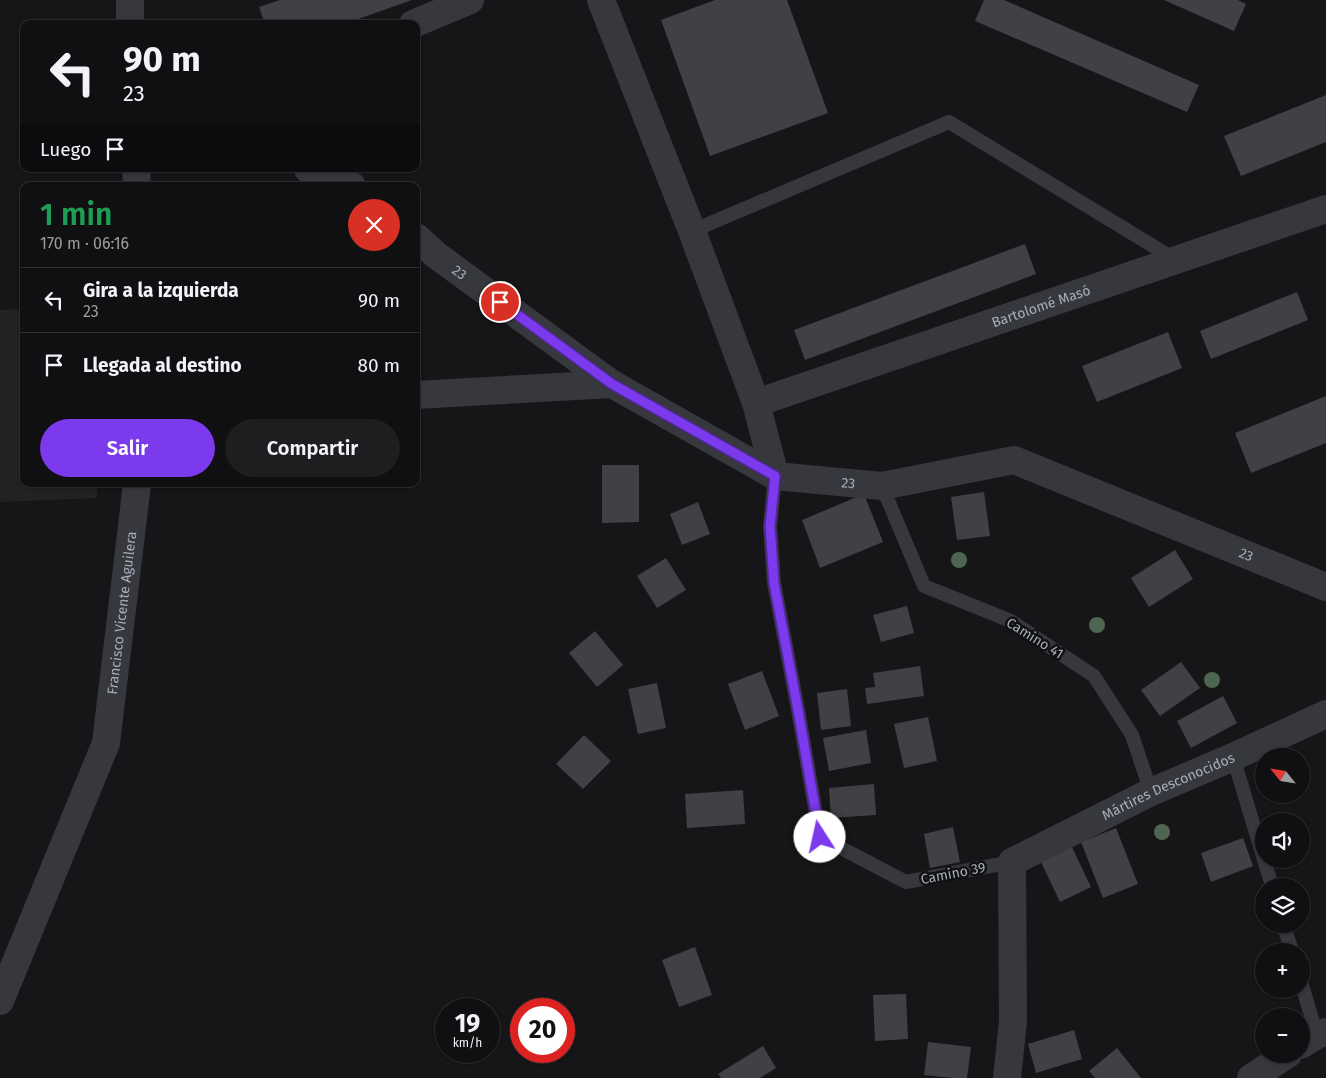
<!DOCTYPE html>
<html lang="es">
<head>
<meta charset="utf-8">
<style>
	body { margin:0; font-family:"Fira Sans",sans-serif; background:#1e1e20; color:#f1f3f6; height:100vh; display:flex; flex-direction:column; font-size:19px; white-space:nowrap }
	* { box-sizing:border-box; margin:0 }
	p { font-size:16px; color:#9c9d9f }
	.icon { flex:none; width:28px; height:28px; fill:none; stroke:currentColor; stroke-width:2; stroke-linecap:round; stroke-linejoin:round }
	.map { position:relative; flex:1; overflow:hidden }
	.drawer { position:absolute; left:20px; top:182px; width:400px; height:305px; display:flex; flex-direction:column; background:#101012; border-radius:10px; box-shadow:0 1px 4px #0004,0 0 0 1px #303032 }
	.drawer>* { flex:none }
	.hud { position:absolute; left:20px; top:20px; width:400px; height:152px; border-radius:10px; box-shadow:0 1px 4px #0004,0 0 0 1px #303032; background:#101012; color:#f1f3f6; overflow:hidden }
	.needle { width:32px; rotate:300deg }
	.fabs { position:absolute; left:1255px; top:748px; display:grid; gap:10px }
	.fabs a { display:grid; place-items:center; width:55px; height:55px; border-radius:50%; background:#101012; box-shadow:0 1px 4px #0004,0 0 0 1px #303032; font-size:25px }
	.speed { position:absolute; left:435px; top:998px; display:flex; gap:10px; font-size:25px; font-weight:700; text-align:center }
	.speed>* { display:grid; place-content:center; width:65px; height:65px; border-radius:50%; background:#101012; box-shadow:0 1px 4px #0004,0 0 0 1px #303032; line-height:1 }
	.speed small { font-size:12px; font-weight:400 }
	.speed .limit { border:8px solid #d22; background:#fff; color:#111 }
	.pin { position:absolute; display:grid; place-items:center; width:42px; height:42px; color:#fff; margin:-21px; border:2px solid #fff; border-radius:50%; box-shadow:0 1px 5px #0007 }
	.me { position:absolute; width:55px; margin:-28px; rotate:350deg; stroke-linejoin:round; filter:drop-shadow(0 0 4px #0008) }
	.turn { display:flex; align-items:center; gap:18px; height:105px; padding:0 20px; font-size:22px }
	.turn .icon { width:65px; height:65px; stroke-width:2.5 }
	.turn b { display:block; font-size:35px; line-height:42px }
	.then { display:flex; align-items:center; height:48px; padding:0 20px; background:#0003; gap:10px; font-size:19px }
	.round { display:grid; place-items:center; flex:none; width:52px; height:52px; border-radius:26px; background:#1e1e20 }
	.summary { display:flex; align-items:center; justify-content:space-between; height:85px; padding:0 20px }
	h1 { font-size:30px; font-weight:600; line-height:38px; color:#1e9e55 }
	.primary-button { display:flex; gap:10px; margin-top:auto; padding:10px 20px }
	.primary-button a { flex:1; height:58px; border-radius:30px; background:#7c3aed; color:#fff; font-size:20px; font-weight:600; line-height:58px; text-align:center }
	.primary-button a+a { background:#1e1e20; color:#f1f3f6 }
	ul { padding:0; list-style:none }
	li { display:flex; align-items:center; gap:15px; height:65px; padding:0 20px; border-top:1px solid #303032 }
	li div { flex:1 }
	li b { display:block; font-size:19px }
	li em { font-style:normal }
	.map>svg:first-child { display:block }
</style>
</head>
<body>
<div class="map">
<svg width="1326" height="1078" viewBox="0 0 1326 1078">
	<rect width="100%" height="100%" fill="#161618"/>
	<path fill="#222225" d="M24 309V484H97V498L0 502V310Z"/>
	<g fill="#404145">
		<path d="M280 0H412L344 24H265L259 7Z"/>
		<path d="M715 0H787L828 113 710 156 661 20Z"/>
		<path d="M984 0H1004L1199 85 1187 112 975 21Z"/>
		<path d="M1164 0H1238L1246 4 1234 31Z"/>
		<path d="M1326 95V142L1241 176 1224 136Z"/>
		<path d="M1025 244 1036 274 805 360 794 330Z"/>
		<path d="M1297 292 1308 320 1211 359 1200 331Z"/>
		<path d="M1168 332 1182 368 1097 402 1082 366Z"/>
		<path d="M1326 396V443L1251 473 1235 433Z"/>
		<path d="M602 465H639V522L602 523Z"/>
		<path d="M984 492 990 536 957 540 951 497Z"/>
		<path d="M864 494 883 542 820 568 802 520Z"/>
		<path d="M698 502 710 534 682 545 670 514Z"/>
		<path d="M1175 550 1193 579 1149 607 1131 578Z"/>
		<path d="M666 558 686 590 657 608 637 576Z"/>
		<path d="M907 606 914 633 881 642 873 615Z"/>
		<path d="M595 631 623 665 597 687 569 653Z"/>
		<path d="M1181 662 1200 688 1160 716 1141 690Z"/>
		<path d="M920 666 924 696 867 704 865 688 875 687 873 673Z"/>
		<path d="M762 671 779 716 745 730 728 684Z"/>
		<path d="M657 683 666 728 638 734 628 689Z"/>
		<path d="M847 689 851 726 821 730 817 693Z"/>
		<path d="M1223 696 1237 723 1191 748 1177 721Z"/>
		<path d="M928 717 937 761 904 768 894 724Z"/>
		<path d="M866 730 871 763 829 771 823 738Z"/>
		<path d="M584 735 611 761 583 789 556 764Z"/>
		<path d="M874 784 876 815 831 818 829 788Z"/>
		<path d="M743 790 745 824 687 828 685 794Z"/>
		<path d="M953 827 960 862 930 868 924 834Z"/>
		<path d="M1116 828 1138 884 1103 898 1081 842Z"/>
		<path d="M1243 838 1253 866 1211 882 1201 853Z"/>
		<path d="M1071 845 1091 887 1060 902 1040 860Z"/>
		<path d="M695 947 712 995 679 1007 662 960Z"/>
		<path d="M906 994 908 1039 875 1041 873 995Z"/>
		<path d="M1074 1030 1082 1059 1036 1073 1028 1044Z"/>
		<path d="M928 1042 971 1047 967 1078H953L924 1075Z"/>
		<path d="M763 1046 776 1068 760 1078H721L718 1074Z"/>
		<path d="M1117 1048 1141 1078H1095L1089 1071Z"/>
	</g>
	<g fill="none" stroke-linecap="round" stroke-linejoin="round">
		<g stroke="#36383d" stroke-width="14">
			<path d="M692 231 949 122 1176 260"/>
			<path d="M775 476 770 526 774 583 798 710 820 837 906 882 1012 862"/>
			<path d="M882 486 924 586 1011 621 1094 676 1132 735 1151 792"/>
			<path d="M1233 757 1272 886"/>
			<path d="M1283 924 1292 951"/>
			<path d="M1301 982 1317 1035"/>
		</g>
		<g stroke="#36383d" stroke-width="28">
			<path d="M130 0V24"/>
			<path d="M601 0 692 231 756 403 775 476"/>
			<path d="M413 24 470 0"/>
			<path d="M136 169 137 186"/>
			<path d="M308 169 339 179 352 186"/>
			<path id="s1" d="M416 237 436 255 612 384 775 476 882 486 1014 460 1326 587"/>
			<path d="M416 395 612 384"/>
			<path id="s2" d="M756 403 1326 209"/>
			<path id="s3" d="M0 1001 106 743 137 484"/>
			<path d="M1301 1045 1317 1035 1326 1032"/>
			<path id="s4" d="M1007 1078 1013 1021 1012 862 1151 792 1233 757 1326 714"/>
			<path d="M1251 1078 1288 1054"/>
		</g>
	</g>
	<g fill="#4e6551">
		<circle cx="959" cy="560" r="8"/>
		<circle cx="1097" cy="625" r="8"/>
		<circle cx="1212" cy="680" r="8"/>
		<circle cx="1162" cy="832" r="8"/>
	</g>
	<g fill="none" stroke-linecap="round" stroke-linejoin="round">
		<g stroke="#51269a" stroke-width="12">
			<path id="route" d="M500 302 612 384 775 476 770 526 774 583 798 710 820 837"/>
		</g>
		<use href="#route" stroke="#7c3aed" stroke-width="9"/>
	</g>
	<g text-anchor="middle" stroke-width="5" stroke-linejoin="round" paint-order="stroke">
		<g font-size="14" fill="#a7adb9" stroke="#111113">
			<text dy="5" stroke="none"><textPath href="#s1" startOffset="56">23</textPath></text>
			<text dy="5" stroke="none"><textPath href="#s2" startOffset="301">Bartolomé Masó</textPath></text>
			<text dy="5" stroke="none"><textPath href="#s1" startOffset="506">23</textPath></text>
			<text dy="5" stroke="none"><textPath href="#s1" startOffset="925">23</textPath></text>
			<text dy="5" stroke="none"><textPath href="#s3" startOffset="410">Francisco Vicente Aguilera</textPath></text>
			<text transform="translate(1035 638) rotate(32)" y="5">Camino 41</text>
			<text dy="5" stroke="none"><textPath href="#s4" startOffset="390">Mártires Desconocidos</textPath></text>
			<text transform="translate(953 873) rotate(-11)" y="5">Camino 39</text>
		</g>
	</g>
</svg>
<div class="fabs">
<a><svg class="needle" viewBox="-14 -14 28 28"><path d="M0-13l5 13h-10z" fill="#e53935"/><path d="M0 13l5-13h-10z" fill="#9c9d9f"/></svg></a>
<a><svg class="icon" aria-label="sound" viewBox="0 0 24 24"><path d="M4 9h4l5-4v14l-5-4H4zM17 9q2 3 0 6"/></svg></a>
<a><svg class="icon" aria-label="layers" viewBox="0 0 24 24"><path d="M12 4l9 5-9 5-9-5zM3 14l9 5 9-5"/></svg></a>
<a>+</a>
<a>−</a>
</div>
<div class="speed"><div>19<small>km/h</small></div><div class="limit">20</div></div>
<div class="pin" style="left:500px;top:302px;background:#d93025"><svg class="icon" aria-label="arrive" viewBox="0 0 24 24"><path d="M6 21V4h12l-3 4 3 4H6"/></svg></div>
<svg class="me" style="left:820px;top:837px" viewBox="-20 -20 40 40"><circle r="19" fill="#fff"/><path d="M0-13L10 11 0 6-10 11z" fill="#7c3aed"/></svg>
<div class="hud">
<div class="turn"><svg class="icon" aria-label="left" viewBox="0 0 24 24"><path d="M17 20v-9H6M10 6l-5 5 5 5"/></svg><div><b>90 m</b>23</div></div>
<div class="then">Luego<svg class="icon" aria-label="arrive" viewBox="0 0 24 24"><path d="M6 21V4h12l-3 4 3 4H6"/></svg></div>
</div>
<section class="drawer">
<div class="summary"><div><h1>1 min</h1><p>170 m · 06:16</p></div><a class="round" style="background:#d93025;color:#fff"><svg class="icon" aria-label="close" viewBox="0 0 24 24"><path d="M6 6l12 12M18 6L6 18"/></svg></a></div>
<ul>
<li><svg class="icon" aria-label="left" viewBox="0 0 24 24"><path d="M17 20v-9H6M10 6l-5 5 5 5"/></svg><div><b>Gira a la izquierda</b><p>23</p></div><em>90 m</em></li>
<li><svg class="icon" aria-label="arrive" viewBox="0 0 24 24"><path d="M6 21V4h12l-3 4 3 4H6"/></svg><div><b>Llegada al destino</b></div><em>80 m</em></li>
</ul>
<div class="primary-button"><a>Salir</a><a>Compartir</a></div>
</section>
</div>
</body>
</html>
